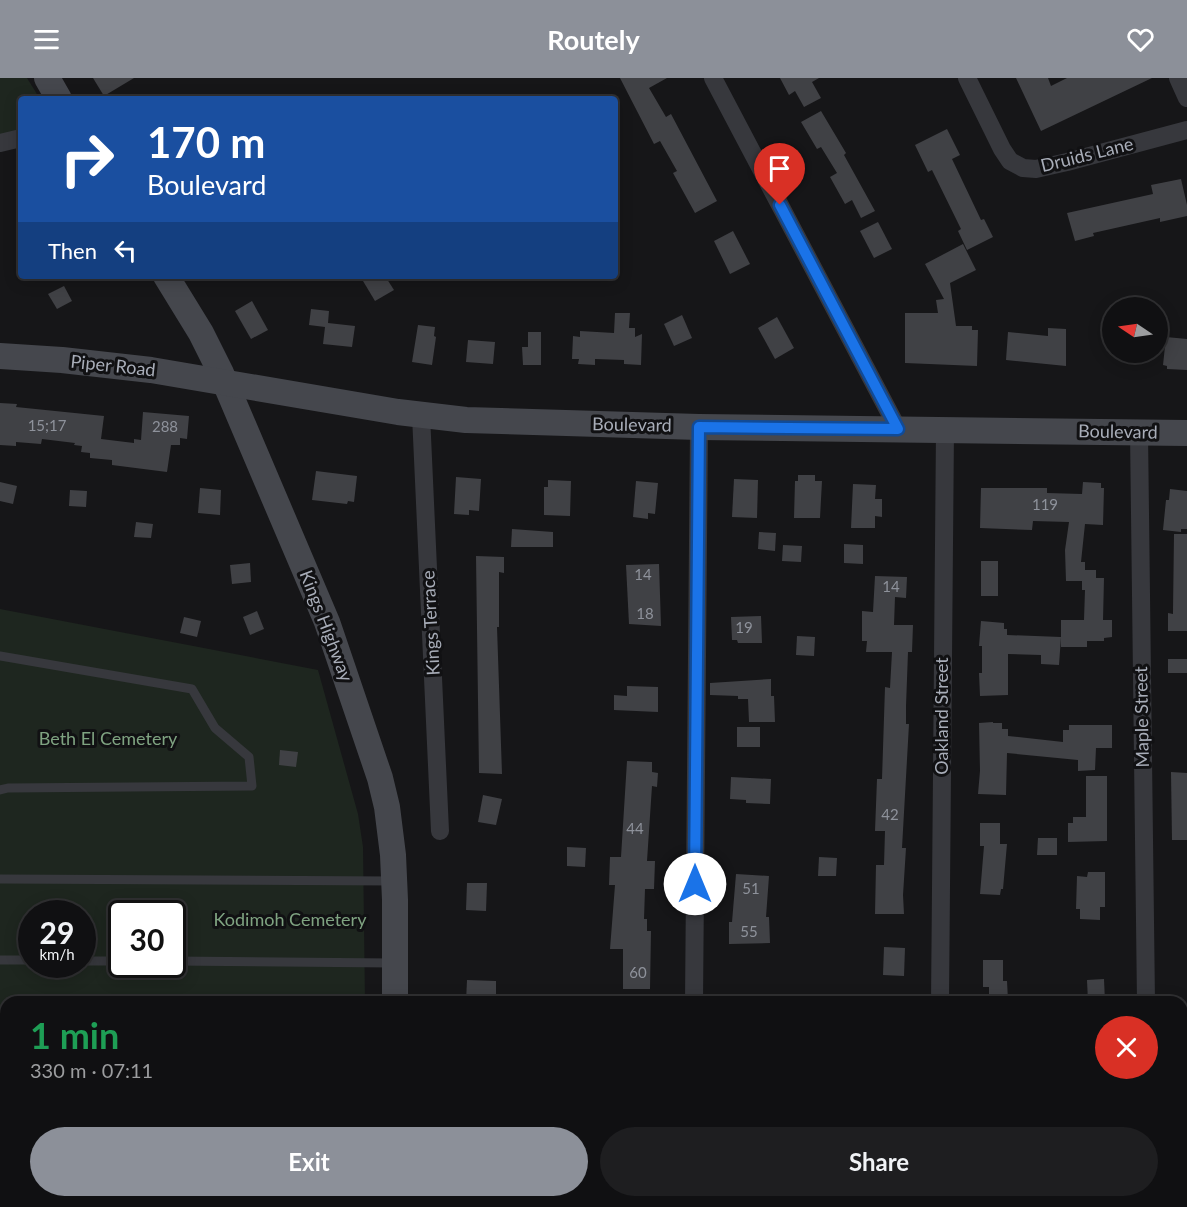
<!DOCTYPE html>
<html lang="en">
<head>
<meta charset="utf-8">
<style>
	body { margin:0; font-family:Lato,sans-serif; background:#1e1e20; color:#f1f3f6; height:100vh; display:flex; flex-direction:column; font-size:22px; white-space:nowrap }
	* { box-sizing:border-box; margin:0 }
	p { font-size:20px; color:#9c9d9f }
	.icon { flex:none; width:33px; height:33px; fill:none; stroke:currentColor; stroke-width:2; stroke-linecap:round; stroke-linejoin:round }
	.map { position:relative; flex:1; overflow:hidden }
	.sheet { position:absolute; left:0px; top:918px; width:1188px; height:212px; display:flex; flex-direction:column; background:#101012; border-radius:18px 18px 0 0; box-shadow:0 3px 15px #0003,0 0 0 2px #303032 }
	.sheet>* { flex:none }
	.top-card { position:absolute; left:18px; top:18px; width:600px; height:183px; border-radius:6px; box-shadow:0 3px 15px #0003,0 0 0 2px #303032; background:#1a4fa0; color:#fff; overflow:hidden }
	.needle { width:39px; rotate:283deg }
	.buttons { position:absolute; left:1102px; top:219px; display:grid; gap:12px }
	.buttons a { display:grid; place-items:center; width:66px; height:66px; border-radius:50%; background:#101012; box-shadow:0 3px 15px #0003,0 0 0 2px #303032; font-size:30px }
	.speed { position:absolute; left:18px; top:822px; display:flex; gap:12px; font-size:30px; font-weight:700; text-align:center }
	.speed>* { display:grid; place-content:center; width:78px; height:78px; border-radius:50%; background:#101012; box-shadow:0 3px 15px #0003,0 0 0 2px #303032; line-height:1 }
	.speed small { font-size:15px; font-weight:400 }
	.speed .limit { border:3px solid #111; border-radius:9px; background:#fff; color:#111 }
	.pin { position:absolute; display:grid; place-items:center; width:51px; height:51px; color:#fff; margin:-62px -26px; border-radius:50% 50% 50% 0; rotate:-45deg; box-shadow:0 0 6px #0007 }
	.pin .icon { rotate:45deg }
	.me { position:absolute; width:66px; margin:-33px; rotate:0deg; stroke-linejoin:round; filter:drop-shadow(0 0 4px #0008) }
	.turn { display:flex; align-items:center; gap:21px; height:126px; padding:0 30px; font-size:27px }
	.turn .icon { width:78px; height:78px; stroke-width:2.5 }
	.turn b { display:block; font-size:42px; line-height:51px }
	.then { display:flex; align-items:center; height:57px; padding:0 30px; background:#0003; gap:12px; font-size:22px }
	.round { display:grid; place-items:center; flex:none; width:63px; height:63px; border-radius:32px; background:#1e1e20 }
	.summary { display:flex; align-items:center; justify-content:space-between; height:102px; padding:0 30px }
	h1 { font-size:36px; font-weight:700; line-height:45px; color:#1e9e55 }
	.button { display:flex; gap:12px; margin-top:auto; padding:12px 30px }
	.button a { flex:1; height:69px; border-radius:36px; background:#8c9099; color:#fff; font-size:24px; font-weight:700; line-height:69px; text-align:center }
	.button a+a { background:#1e1e20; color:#f1f3f6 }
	header { display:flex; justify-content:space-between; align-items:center; height:78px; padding:0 30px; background:#8c9099; color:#fff; font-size:27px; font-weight:700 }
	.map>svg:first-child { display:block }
</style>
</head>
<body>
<header><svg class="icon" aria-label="menu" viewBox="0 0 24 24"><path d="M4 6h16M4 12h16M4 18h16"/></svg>Routely<svg class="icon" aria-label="heart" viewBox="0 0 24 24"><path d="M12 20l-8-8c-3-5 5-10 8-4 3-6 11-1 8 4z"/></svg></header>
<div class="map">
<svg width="1187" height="1129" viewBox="0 0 1187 1129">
	<rect width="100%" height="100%" fill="#161618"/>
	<g fill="#1e261f" fill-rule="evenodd">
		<path d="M0 0H27L40 21H21V53L0 58Z"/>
		<path d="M0 531 318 592 358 736 363 769 365 924H6V1124H363V1129H0ZM32 836H82V886H32ZM122 836H172V886H122Z"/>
	</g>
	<g fill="#404145">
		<path d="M93 0H134L104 18Z"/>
		<path d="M620 0H667L649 10 666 39 671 36 717 123 695 135 673 95 677 93 660 63 654 66Z"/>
		<path d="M780 0H819L812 4 821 20 804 29 795 13 789 17Z"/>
		<path d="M1016 0H1048L1051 8 1067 0H1152L1041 53Z"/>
		<path d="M821 33 846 75 844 77 875 133 861 140 852 122 845 126 830 99 837 95 821 69 817 71 801 44Z"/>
		<path d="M947 51 960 77 952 81 981 142 984 141 993 159 967 172 958 153 961 151 932 92 928 94 915 67Z"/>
		<path d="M1181 101 1187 127V138L1160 144V140L1093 155 1094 158 1075 163 1067 135 1153 116 1151 107Z"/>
		<path d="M878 144 892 171 874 180 860 153Z"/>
		<path d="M733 153 750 186 730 196 714 163Z"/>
		<path d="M963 166 976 192 950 205 956 248H972V252H978L977 288 905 285V235H938L936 222 944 221 925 186Z"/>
		<path d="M360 198H385L394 212 375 223Z"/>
		<path d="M64 208 72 223 57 231 48 216Z"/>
		<path d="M252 223 268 252 251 261 235 233Z"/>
		<path d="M311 231 329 233 328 245 355 248 352 269 323 266 325 249 309 247Z"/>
		<path d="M615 235H630L629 250H635V259L642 256 641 287 624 286V282L595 281V287L578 286 579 281H572L573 258 580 259V253L614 255Z"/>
		<path d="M682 237 692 260 674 268 664 246Z"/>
		<path d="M777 239 794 270 775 281 758 250Z"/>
		<path d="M418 247 435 249 434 258 436 259 432 287 412 284Z"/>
		<path d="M1048 250 1066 251V288L1006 282 1008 254 1048 258Z"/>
		<path d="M528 254H541V287H523L522 269H528Z"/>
		<path d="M1166 259 1187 261V292L1167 291V288L1163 287Z"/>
		<path d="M468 262 495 264 493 286 466 284Z"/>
		<path d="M0 325 17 326 16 329 104 338 101 361 134 365V361L141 362 143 334 189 338 187 361 180 360V367H171L167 394 112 387V382L90 380V375L81 374 82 368 74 367 75 365 42 361 41 366 16 364V368L0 367Z"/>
		<path d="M316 393 357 398 354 424 348 423 347 426 312 422Z"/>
		<path d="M798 397H815V403H822L820 440H794L795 403H798Z"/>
		<path d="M456 399 481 401 479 433 469 432V437L454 436Z"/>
		<path d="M734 401 758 402 757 440 732 439Z"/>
		<path d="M548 402 571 403 570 438 544 437V409H548Z"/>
		<path d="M636 403 658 405 655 436 648 435V441L633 439Z"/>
		<path d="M0 404 17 408 13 426 0 423Z"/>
		<path d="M1083 404 1101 405V410H1104L1103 447 1085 446 1081 484H1085V492H1096V500H1104L1103 542H1112V559L1104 560V563H1087V569H1061V542H1084L1085 512H1082V503H1066L1065 472 1069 444 1033 443 1032 452 980 450 981 410H1047V415L1082 416Z"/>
		<path d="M853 406 876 407 875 421H882V439L875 438V450H851Z"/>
		<path d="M200 410 221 412 220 437 198 435Z"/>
		<path d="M1170 411 1187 413V451H1181V454L1163 452 1166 422H1169Z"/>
		<path d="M70 412 87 413 86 429 69 428Z"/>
		<path d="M136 444 153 446 151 460 134 459Z"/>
		<path d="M512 451 553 454V469H511Z"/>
		<path d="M759 454 776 455 775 473 758 471Z"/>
		<path d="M1174 456H1187V553H1168V535L1173 536V533Z"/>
		<path d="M844 466 863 467V486L844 485Z"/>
		<path d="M783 467 802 468 801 484 782 483Z"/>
		<path d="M476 478 504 479V495L499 494V549H497L502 696 479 695Z"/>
		<rect x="981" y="483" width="17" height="35"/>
		<path d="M250 485 251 504 232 506 230 487Z"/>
		<path d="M659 486 661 548 629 546 626 487Z"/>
		<path d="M875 498 907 499 906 520 895 519 894 547H913L912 574H908L906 628V646H909L902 770H906L903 817 904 836H875L876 787H884L885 753H875L877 701H882L885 609 890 610 892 574H866L867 563H862V533L873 534Z"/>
		<path d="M257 533 264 551 250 557 243 539Z"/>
		<path d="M761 538 762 565H738L737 562H732L731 539Z"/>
		<path d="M184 539 201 543 197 559 180 555Z"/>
		<path d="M981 543 1004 545V551H1007V557L1061 559 1059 587 1041 586V577L1008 576V617L980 618 979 595H982V568H979Z"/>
		<path d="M797 558 815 559 814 578 796 577Z"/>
		<rect x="1168" y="581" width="19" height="14"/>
		<path d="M771 601V618H774L775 644H749L748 621H738V618L710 617V605Z"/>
		<path d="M627 608 658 609V634L614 632V617L627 618Z"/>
		<path d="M993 644V645H1002V651H1008V658L1063 664V652H1069V647H1112V670H1096L1095 692 1078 693V682L1007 675 1006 717 978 716 980 693 979 645Z"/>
		<rect x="737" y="649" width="23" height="20"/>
		<path d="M280 672 298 674 296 689 279 687Z"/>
		<path d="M627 683 652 684V694L658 695 657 709 652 708 647 783H655L654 811H645L644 841H647V853H651L650 911H623V871H610L615 807H609L610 779H621Z"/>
		<path d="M1171 694 1187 695V762H1172Z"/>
		<path d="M1086 698H1107V763L1068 764V745H1073V739H1086Z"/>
		<path d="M731 699 771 701 770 726 746 725V722L730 721Z"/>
		<path d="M483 717 502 721 496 747 478 744Z"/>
		<path d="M980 745H1000V766H1007L1003 811H1001L1000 817 980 816 984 768H980Z"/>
		<path d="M1038 760H1057V777H1037Z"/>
		<path d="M567 769 586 770 585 789 567 788Z"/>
		<path d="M819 779 837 780 836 798H818Z"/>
		<path d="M1088 794H1105V829H1100V842L1080 841V831H1076L1077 798 1087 799Z"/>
		<path d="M736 796 769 798 766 839H769L770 865 729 866V844H732Z"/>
		<path d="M467 805H487L486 833 466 832Z"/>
		<path d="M884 869 905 870 904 898 883 897Z"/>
		<path d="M983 882H1003V903H1007L1008 922 989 923V909H983Z"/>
		<path d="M1104 901 1105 924H1088L1087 902Z"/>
		<path d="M467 902 496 903V924H466Z"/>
	</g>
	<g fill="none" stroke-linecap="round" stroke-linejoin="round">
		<g stroke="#37383d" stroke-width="9">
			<path d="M0 578 192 611 215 650 249 679 252 708 8 710 0 712"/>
			<path d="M0 801 393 803"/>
			<path d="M0 882H32"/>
			<path d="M82 883H122"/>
			<path d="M172 883 392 885"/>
			<path d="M0 953H6"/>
			<path d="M0 1014H6"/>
			<path d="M0 1069 6 1070"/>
		</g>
		<g stroke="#37383d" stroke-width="18">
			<path d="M713 0 898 351"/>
			<path d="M967 0 1002 71 1010 83 1023 90 1036 91 1067 84 1187 52"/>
			<path d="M1178 0 1187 20"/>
			<path d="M0 65 21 60"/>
			<path d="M421 337 440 753"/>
			<path d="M1139 354 1146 924"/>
			<path d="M694 924 699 349"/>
			<path d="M940 924 945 352"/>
			<path d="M1149 1124V1129"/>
			<path d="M693 1129V1124"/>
			<path d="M938 1129V1124"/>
		</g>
		<g stroke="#45474d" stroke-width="26">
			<path d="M47 0 59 21"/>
			<path d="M166 198 201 255 221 295 327 544 380 700 387 729 393 777 395 822V924"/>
			<path d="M0 278 62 282 151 292 398 334 466 342 699 349 1187 355"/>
			<path d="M392 1129V1124"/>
		</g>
	</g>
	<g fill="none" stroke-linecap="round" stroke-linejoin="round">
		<g stroke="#114b97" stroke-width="15">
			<path id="route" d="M695 806 699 349 898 351 780 127"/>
		</g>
		<use href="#route" stroke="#1a73e8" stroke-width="10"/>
	</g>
	<g text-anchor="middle" stroke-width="6" stroke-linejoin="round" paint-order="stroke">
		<g font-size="15" fill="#8e929b">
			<text x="47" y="353">15;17</text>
			<text x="165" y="354">288</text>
			<text x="1045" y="432">119</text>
			<text x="643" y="502">14</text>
			<text x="891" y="514">14</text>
			<text x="645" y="541">18</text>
			<text x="744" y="555">19</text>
			<text x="890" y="742">42</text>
			<text x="635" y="756">44</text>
			<text x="751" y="816">51</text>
			<text x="749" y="859">55</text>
			<text x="638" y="900">60</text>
		</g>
		<g font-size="18" fill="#a8adb8" stroke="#111113">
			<text transform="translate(1087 77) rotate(-14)" y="6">Druids Lane</text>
			<text transform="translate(113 288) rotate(6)" y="6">Piper Road</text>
			<text transform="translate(632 347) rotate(1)" y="6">Boulevard</text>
			<text transform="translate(1118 354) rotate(1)" y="6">Boulevard</text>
			<text transform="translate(431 545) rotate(-93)" y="6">Kings Terrace</text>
			<text transform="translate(326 548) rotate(69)" y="6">Kings Highway</text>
			<text transform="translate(942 638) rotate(-90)" y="6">Oakland Street</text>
			<text transform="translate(1142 639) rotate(-91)" y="6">Maple Street</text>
		</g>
		<g font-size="18" fill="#7fa381" stroke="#111113">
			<text x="108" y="667">Beth El Cemetery</text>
			<text x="290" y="848">Kodimoh Cemetery</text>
		</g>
	</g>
</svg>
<div class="buttons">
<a><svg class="needle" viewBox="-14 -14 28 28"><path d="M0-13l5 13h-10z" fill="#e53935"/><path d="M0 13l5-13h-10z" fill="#9c9d9f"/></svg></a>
</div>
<div class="speed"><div>29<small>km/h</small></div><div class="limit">30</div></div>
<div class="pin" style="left:780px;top:127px;background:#d93025"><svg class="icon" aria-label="arrive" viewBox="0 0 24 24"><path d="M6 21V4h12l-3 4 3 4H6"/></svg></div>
<svg class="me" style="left:695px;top:806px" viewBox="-20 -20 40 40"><circle r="19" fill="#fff"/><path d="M0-13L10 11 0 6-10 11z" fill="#1a73e8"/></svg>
<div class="top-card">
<div class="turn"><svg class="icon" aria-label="right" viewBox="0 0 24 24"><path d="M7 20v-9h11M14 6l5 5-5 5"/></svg><div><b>170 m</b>Boulevard</div></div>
<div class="then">Then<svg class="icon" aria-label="left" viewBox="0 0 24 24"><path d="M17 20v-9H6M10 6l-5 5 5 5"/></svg></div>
</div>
<section class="sheet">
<div class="summary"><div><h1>1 min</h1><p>330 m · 07:11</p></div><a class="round" style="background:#d93025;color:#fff"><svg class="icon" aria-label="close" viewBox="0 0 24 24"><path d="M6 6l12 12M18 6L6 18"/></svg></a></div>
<div class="button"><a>Exit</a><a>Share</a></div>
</section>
</div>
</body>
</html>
